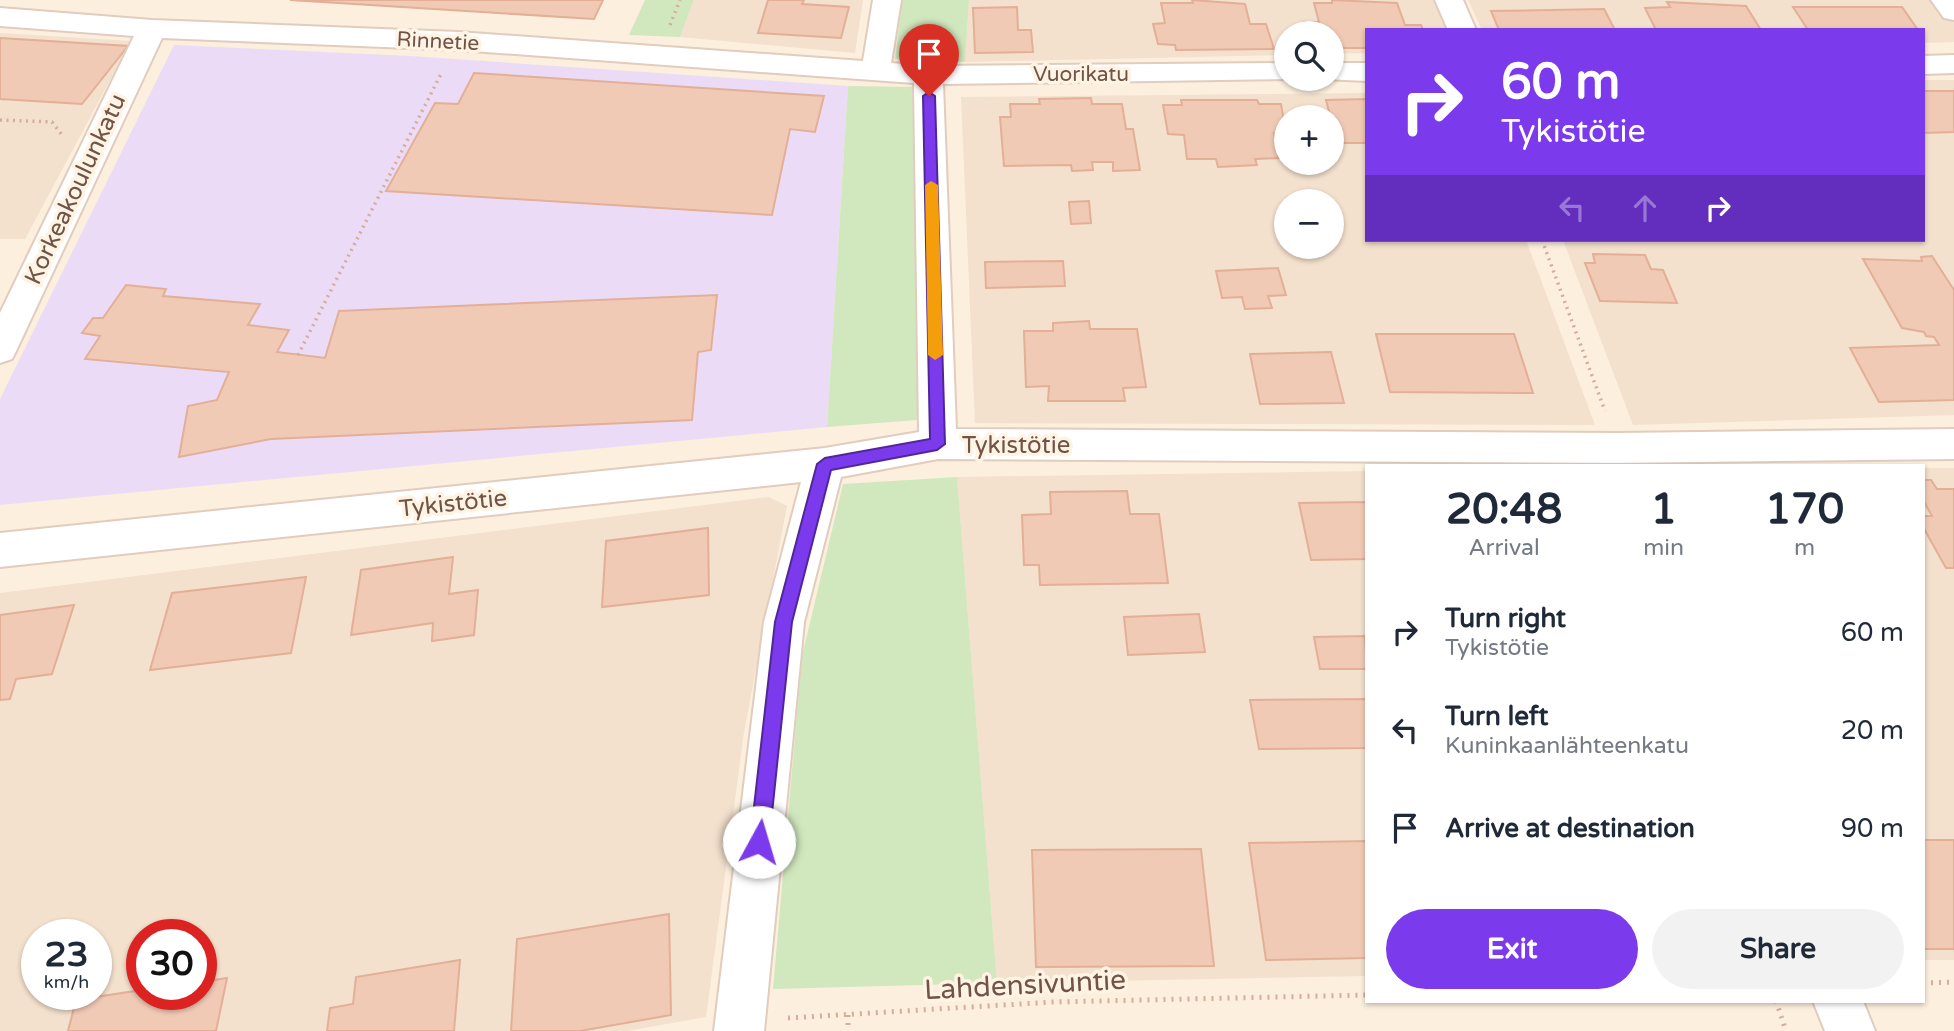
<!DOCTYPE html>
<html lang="en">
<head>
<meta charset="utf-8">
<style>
	body { margin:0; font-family:"Varela Round",sans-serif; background:#f2f2f3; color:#1f2937; height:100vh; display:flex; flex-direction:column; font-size:26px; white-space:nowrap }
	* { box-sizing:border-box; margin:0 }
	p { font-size:23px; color:#747a83 }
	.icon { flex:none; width:38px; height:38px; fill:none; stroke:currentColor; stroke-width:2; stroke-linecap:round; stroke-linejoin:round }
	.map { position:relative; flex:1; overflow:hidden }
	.drawer { position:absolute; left:1365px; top:464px; width:560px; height:539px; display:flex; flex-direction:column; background:#fff; border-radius:0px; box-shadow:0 2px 5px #0004 }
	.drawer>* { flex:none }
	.top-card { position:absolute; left:1365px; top:28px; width:560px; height:214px; border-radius:0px; box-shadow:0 2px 5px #0004; background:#7c3aed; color:#fff; overflow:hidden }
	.buttons { position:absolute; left:1274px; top:21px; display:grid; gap:14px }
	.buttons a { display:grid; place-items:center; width:70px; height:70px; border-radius:50%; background:#fff; box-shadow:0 2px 5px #0004; font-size:35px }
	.speed { position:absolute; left:21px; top:919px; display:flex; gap:14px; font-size:35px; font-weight:700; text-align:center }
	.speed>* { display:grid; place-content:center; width:91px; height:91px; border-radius:50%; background:#fff; box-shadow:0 2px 5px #0004; line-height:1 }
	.speed small { font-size:18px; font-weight:400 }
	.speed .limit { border:10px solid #d22; background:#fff; color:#111 }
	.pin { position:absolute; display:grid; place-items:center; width:60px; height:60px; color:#fff; margin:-72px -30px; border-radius:50% 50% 50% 0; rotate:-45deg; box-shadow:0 0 7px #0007 }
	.pin .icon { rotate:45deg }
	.me { position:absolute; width:77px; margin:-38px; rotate:6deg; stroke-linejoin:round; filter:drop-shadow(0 0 5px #0008) }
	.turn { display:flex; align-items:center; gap:24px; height:147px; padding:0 21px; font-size:32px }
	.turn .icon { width:91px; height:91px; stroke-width:2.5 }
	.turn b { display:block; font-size:49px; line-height:60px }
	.lanes { display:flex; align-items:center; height:66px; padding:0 21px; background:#0003; justify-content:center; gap:35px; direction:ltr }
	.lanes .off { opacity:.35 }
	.eta { display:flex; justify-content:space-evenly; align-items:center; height:119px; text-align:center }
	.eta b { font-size:42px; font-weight:700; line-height:49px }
	.cta { display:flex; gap:14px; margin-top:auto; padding:14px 21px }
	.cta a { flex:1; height:80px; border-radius:42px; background:#7c3aed; color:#fff; font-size:28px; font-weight:700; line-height:80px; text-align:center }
	.cta a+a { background:#f2f2f3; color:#1f2937 }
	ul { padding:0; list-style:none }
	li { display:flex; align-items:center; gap:21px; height:98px; padding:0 21px }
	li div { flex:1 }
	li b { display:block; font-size:26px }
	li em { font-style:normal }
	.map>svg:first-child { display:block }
</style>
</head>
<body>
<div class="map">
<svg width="1954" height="1031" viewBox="0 0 1954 1031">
	<rect width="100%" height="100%" fill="#fcefde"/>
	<g fill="#f3e0cd" fill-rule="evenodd">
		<path d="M694 0H863L855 53 680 37Z"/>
		<path d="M969 0H1436L1449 30H1367V53L1332 54V33H1286V55L965 62Z"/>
		<path d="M1468 0H1954V42L1923 43V30H1482Z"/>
		<path d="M0 33 131 41 25 239H0Z"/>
		<path d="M1923 80H1954V415L1633 425 1563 240H1923Z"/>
		<path d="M1367 93V240H1526L1595 425 975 423 961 97ZM1286 117H1332V163H1286ZM1286 201H1332V247H1286Z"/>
		<rect x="1923" y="468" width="31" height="492"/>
		<path d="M1367 471V976L997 983 957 477Z"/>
		<path d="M769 497 787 506 744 732 706 1017 627 1031H0V593ZM37 934H96V994H37ZM142 934H201V994H142Z"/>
	</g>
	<path fill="#ecdbf7" d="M174 45 410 56 848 86 827 427 0 505V399Z"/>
	<g fill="#d1e8be">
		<path d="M645 0H694L680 37 629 35Z"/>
		<path d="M902 0H969L965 62 895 59Z"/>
		<path d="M848 86 917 87V420L827 427Z"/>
		<path d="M957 477 997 983 773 989 802 656 843 484Z"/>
	</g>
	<g fill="#f1cab6" stroke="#e3af97" stroke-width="2">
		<path d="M290 0H603L594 19Z"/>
		<path d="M768 0H804L802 4 849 7 841 38 758 33Z"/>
		<path d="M1192 0 1245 4 1250 24H1266L1274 49 1176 50 1175 45 1158 44 1153 24 1165 23 1161 3H1193Z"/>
		<path d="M1332 0 1397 3 1405 25H1421L1423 30H1367V48H1332V33H1307L1304 22H1319L1314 3H1332Z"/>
		<path d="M1667 2 1746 6 1761 30H1656L1645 8 1670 7Z"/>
		<path d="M1017 7 1018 30H1031L1033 52 975 53 973 8Z"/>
		<path d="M1793 7H1902L1918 30H1808Z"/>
		<path d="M1604 9 1615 30H1499L1491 11Z"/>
		<path d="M0 38 128 46 82 104 0 99Z"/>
		<path d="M474 73 824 96 815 132 790 129 772 215 386 191 435 103 458 104Z"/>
		<path d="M1923 91H1954V132L1923 133Z"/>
		<path d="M1091 98 1092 104H1122L1126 129H1133L1140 170 1113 171V162H1092L1093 170 1072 171 1071 165 1004 166 1000 117H1011L1010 104H1040L1039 99Z"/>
		<path d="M1367 99V143H1337L1326 100Z"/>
		<path d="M1181 100H1257L1259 104H1281L1286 133H1274L1279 158 1255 159 1257 165 1218 167 1216 159H1187L1184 135 1168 134 1163 105H1182Z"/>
		<path d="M1089 201 1091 223 1071 224 1069 202Z"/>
		<path d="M1593 254 1645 255 1651 269 1663 270 1677 303 1600 301 1585 263H1595Z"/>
		<path d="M1932 256 1954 290V400L1879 402 1850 348 1939 345 1934 337 1926 336 1924 332 1902 328 1863 259 1922 261 1921 257Z"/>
		<path d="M1063 261 1065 286 986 288 985 262Z"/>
		<path d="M1278 268 1286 295 1268 296 1272 308 1245 309 1242 297 1222 298 1216 271Z"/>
		<path d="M126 285 166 289 163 296 260 304 248 325 289 330 277 352 325 358 339 311 717 295 711 350 698 352 692 420 271 439 179 457 188 406 217 400 229 372 85 359 100 336 82 333 93 318H103Z"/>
		<path d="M1089 321 1090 329H1137L1146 387 1123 388 1125 401H1048L1049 386 1026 387 1024 331H1053V323Z"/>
		<path d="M1376 334H1514L1533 393 1390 392Z"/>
		<path d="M1331 352 1344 403 1260 404 1250 354Z"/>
		<path d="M1923 480H1931L1937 489H1954V568H1946L1923 527V516H1932L1923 500Z"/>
		<path d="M1127 491 1130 514H1159L1168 583 1040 585 1039 565H1024L1022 515 1051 514 1050 492Z"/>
		<path d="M1367 502V559L1311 560 1299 503Z"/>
		<path d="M708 528 709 595 602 607 606 541Z"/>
		<path d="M453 557 449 594 478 590 474 635 432 641 433 623 351 635 361 570Z"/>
		<path d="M306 577 291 653 150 670 172 593Z"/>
		<path d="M74 605 52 674 16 679 10 699 0 700V615Z"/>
		<path d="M1199 614 1205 652 1128 655 1124 617Z"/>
		<path d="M1365 636 1367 669H1320L1314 637Z"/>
		<path d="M1367 699V748L1259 749 1250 700Z"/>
		<rect x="1923" y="840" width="31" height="109"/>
		<path d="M1367 841V958L1266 960 1249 843Z"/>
		<path d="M1201 849 1214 966 1036 967 1032 850Z"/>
		<path d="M669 914 671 1015 580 1031H511L517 939Z"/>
		<path d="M460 960 454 1031H327L330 1008 353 1004 356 977Z"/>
		<path d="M227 978 216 1031H68L76 1000 142 990V994H201V982Z"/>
	</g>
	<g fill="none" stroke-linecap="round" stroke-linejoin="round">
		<g stroke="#e1ccbe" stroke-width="4">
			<g id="minor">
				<path d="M873 0H901L891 63 928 66 1286 63V79H1295L943 84 956 429 1618 433 1954 429V459L1618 463 938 459 841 477 804 622 764 1031H714L764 622 801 482 0 567V533L825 448 919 432 914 83 458 50 162 38 17 349 12 359 0 363V313L134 36 0 26V8L152 20 458 32 863 61Z"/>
				<path d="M1435 0H1463L1476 30H1448Z"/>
				<path d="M1931 0H1954V20L1944 18Z"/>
				<path d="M1954 55V73L1923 74V56Z"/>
				<path d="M1332 63H1367V81L1323 79H1332Z"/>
				<path d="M1813 1001H1863L1875 1031H1825Z"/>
			</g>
		</g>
		<g stroke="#d5ad9a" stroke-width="3.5" stroke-dasharray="2 4.5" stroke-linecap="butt">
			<path d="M670 25 680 0"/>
			<path d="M0 120 52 122 62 135"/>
			<path d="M1542 240 1605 411"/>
			<path d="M298 355 442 72"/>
		</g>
		<g stroke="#d5ad9a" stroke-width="5" stroke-dasharray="2 6" stroke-linecap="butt">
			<path d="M1923 983 1954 982"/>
			<path d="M1776 1001 1786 1031"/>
			<path d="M848 1015V1031"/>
			<path d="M788 1018 1053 1002 1367 995"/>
		</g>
		<use href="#minor" fill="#fff" fill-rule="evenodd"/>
	</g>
	<path fill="#7c3aed" stroke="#51269a" stroke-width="2" d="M929 92 935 96 945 444 937 450 831 470 792 622 769 842 766 849 759 851 753 849 750 842 775 622 817 464 825 458 930 439 923 96Z"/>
	<path fill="#f59e0b" d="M931 181 938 185 943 355 935 360 928 355 925 185Z"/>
	<g text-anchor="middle" stroke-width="7" stroke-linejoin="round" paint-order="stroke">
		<g font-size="21" fill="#715347" stroke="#fff3e4">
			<text transform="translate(438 41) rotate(3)" y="7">Rinnetie</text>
			<text x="1081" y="81">Vuorikatu</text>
		</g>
		<g font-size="24" fill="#715347" stroke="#fff3e4">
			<text transform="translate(75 189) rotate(-65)" y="8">Korkeakoulunkatu</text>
			<text x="1016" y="453">Tykistötie</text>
			<text transform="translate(453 503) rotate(-6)" y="8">Tykistötie</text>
		</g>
		<g font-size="28" fill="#715347" stroke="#fff3e4">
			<text transform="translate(1025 984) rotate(-3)" y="10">Lahdensivuntie</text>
		</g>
	</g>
</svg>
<div class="buttons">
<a><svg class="icon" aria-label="search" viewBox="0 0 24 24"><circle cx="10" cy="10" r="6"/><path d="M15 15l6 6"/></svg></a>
<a>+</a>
<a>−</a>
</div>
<div class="speed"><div>23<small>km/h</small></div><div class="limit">30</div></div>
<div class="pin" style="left:929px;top:96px;background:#d93025"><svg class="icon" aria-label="arrive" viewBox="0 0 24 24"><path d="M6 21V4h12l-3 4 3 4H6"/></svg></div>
<svg class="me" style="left:759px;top:842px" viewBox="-20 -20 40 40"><circle r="19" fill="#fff"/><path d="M0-13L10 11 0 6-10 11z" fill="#7c3aed"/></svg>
<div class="top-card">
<div class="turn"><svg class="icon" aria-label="right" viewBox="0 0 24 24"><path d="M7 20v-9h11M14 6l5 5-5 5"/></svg><div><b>60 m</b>Tykistötie</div></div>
<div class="lanes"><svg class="icon off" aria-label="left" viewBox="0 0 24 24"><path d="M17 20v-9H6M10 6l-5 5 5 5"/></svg><svg class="icon off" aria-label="ahead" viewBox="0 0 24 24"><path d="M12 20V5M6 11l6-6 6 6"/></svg><svg class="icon" aria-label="right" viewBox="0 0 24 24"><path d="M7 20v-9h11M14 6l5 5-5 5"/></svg></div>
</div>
<section class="drawer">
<div class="eta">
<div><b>20:48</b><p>Arrival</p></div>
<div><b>1</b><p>min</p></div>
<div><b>170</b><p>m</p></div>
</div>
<ul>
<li><svg class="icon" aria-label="right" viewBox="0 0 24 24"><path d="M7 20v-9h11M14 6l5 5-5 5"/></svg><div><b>Turn right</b><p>Tykistötie</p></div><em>60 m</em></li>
<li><svg class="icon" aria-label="left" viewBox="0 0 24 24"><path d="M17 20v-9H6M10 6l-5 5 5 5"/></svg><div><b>Turn left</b><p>Kuninkaanlähteenkatu</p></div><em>20 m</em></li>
<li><svg class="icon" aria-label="arrive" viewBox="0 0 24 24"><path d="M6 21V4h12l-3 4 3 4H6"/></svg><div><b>Arrive at destination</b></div><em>90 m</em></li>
</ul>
<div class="cta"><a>Exit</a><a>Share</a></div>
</section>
</div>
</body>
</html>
